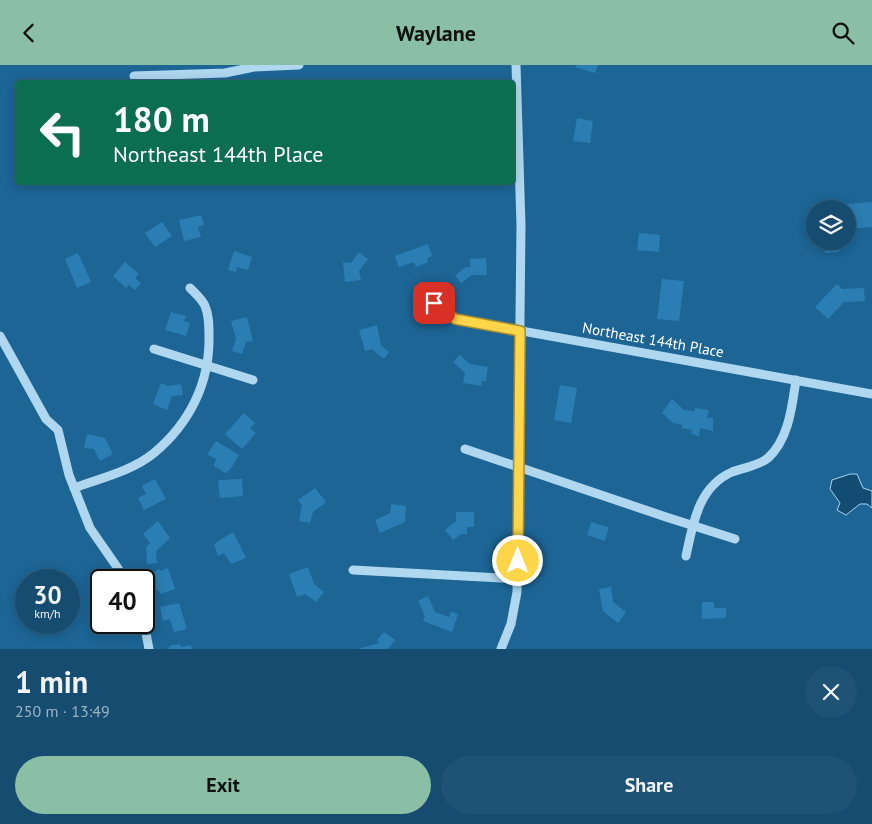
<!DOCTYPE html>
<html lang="en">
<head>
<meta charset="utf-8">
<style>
	body { margin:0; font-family:"PT Sans",sans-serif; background:#1e5375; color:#f1f3f6; height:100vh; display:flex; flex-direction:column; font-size:19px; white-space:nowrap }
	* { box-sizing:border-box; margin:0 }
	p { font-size:16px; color:#9db4c3 }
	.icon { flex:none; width:28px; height:28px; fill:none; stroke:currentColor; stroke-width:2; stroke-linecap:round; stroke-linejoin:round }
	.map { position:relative; height:584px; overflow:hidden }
	.drawer { display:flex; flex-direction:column; background:#154c70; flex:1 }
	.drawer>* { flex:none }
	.guide { position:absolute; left:15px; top:15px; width:500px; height:105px; border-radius:5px; box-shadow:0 2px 12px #0003,0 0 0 1px #346383; background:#0b6e4f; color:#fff; overflow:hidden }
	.controls { position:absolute; left:806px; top:135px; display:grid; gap:10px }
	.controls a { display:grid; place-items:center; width:50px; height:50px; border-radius:50%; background:#154c70; box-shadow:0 2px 12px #0003,0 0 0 1px #346383; font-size:25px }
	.speed { position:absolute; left:15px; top:504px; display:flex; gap:10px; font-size:25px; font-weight:700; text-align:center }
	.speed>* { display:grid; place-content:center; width:65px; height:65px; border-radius:50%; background:#154c70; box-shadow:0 2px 12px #0003,0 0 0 1px #346383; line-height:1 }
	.speed small { font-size:12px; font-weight:400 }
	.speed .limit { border:2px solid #111; border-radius:8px; background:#fff; color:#111 }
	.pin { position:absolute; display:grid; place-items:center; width:42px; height:42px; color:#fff; margin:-21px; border-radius:10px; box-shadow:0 2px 8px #0006 }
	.me { position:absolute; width:55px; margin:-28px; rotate:0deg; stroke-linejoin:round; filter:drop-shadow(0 0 4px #0008) }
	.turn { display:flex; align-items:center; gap:18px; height:105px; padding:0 15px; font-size:22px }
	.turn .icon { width:65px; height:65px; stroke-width:2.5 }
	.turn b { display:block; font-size:35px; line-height:42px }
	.round { display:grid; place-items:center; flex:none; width:52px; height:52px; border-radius:26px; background:#1e5375 }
	.head { display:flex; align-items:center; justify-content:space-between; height:85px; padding:0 15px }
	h1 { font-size:30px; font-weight:700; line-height:38px }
	.primary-button { display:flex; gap:10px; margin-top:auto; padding:10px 15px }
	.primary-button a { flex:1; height:58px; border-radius:30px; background:#8abfa5; color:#111; font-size:20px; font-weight:700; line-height:58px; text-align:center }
	.primary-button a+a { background:#1e5375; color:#f1f3f6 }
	header { display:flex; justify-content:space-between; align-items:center; height:65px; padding:0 15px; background:#8abfa5; color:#111; font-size:22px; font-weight:700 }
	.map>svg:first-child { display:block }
</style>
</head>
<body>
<header><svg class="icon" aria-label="back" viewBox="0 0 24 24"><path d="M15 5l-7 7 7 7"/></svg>Waylane<svg class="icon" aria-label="search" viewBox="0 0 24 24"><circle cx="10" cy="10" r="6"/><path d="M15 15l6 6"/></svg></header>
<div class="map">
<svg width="872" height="584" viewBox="0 0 872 584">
	<rect width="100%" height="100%" fill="#1c6595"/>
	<path fill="#134c73" stroke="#a2d4f1" d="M850 409H857L863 423 872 426V443L867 439H860L846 450 837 445 840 438 830 424 832 415Z"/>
	<g fill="#2b7eb3">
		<path d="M576 0H598L595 8 575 2Z"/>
		<path d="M577 53 593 56 590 78 573 76Z"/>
		<path d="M872 137V162L848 164V144H821V141Z"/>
		<path d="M201 150 204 160 198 162 201 172 184 176 179 155Z"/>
		<path d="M162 157 172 171 155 182 145 168Z"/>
		<path d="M639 168 660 170 659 187 637 185Z"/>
		<path d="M824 176H838L839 187 825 188Z"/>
		<path d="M428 179 432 191 427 193 428 197 416 202 414 197 399 202 395 191Z"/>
		<path d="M234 186 252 192 248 205 237 202 236 207 228 205Z"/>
		<path d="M359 187 368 194 359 206 361 215 345 217 343 197 351 198Z"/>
		<path d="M78 188 91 217 77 223 65 194Z"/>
		<path d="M486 193 487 210H472L461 218 455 210 466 202H470V194Z"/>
		<path d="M125 197 139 209 135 213 141 218 135 225 129 220 126 223 113 211Z"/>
		<path d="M662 214 684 216 679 256 657 254Z"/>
		<path d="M837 219 842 224 864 223 865 236 844 237 828 254 815 242Z"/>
		<path d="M171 247 186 251 184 256 190 258 186 271 165 265Z"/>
		<path d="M247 252 253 276 246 277 242 289 232 286 236 274 231 256Z"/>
		<path d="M377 260 381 280 389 287 384 294 372 284 365 286 359 265Z"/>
		<path d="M460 290 470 299 488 302 486 316H482L481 321 463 318 465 308 453 297Z"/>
		<path d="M161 318 168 321 181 319 183 330 172 331 167 345 153 339Z"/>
		<path d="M560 320 577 323 571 358 554 355Z"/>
		<path d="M672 334 684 345 695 346V343L709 345 707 353H713V366L700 363 699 371 691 369 692 365 682 363V360L673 358 662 348Z"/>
		<path d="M244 348 255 358 250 363 256 368 242 384 225 369Z"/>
		<path d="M87 369 105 373 113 389 100 396 94 384 84 383Z"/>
		<path d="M216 376 239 390 230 405 225 408 214 401 216 394 207 389Z"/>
		<path d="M155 414 166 434 144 445 138 433 146 429 142 421Z"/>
		<path d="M242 414 243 431 220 433 218 415Z"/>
		<path d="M315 423 326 437 313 447 310 458 299 456 302 440 298 435Z"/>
		<path d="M391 439 406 441 405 457 380 468 375 455 390 448Z"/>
		<path d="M456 447H474V462H467V469H461L453 475 445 465 456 456Z"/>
		<path d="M158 456 170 473 156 486 157 498 147 499 146 482 150 478 143 469Z"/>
		<path d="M591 457 609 462 605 476 587 470Z"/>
		<path d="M233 467 246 493 231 499 224 488 218 491 214 479Z"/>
		<path d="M308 502 314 519 324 527 316 537 305 529 297 532 289 509Z"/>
		<path d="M168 503 175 524 160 529 158 525 155 526 150 509 159 504 161 506Z"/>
		<path d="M611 522 613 537 626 547 618 558 603 546 599 524Z"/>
		<path d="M428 531 435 547 449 552 451 547 458 549 452 567 423 556 425 551 418 536Z"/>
		<path d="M702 537H714V543H726V553L702 554Z"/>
		<path d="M179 538 187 564 174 567 170 554 163 556 160 542Z"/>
		<path d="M384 567 395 575 388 584H358L379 578 377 575Z"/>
		<path d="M180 579 181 582 191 580 192 584H169V581Z"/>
	</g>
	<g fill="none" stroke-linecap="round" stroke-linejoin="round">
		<g stroke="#afd7ef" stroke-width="9">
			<path d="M134 11 225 8 254 2 299 0"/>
			<path d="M434 238 455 254 872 329"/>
			<path d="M0 271 46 354 58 365 69 410 90 463 126 515"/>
			<path d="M154 284 253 315"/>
			<path d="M465 384 666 452 735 474"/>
			<path d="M74 423C101 413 132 406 154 388 190 358 210 317 209 271 209 260 209 250 205 241 202 234 195 228 190 223"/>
			<path d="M686 491C693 459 698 422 732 407 743 403 760 400 768 393 789 374 792 341 796 315"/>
			<path d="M353 505 518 514"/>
			<path d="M144 558 149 584"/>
			<path d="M501 584 511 559 517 527 521 160 516 0"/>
		</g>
	</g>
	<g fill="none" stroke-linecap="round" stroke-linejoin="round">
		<g stroke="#a68a30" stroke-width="12">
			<path id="route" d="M434 238 455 254 520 266 518 496"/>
		</g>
		<use href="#route" stroke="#ffd54a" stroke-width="9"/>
	</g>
	<g text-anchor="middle" stroke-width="5" stroke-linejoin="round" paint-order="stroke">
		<g font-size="15" fill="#fff" stroke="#1c6595">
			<text transform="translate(653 275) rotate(10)" y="5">Northeast 144th Place</text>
		</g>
	</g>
</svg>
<div class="controls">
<a><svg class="icon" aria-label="layers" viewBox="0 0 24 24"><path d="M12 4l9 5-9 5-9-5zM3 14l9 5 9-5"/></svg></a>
</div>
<div class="speed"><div>30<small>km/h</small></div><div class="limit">40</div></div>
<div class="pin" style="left:434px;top:238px;background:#d93025"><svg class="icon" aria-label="arrive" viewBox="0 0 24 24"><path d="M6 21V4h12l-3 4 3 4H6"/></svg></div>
<svg class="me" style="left:518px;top:496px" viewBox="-20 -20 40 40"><circle r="17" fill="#ffd54a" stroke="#fff" stroke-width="3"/><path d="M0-11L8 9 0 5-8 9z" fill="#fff"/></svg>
<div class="guide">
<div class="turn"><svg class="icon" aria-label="left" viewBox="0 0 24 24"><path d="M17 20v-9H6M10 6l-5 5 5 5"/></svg><div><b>180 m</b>Northeast 144th Place</div></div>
</div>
</div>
<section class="drawer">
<div class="head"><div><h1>1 min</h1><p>250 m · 13:49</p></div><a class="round"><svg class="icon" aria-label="close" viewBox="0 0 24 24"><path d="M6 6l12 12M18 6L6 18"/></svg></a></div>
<div class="primary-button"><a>Exit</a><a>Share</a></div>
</section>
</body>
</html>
